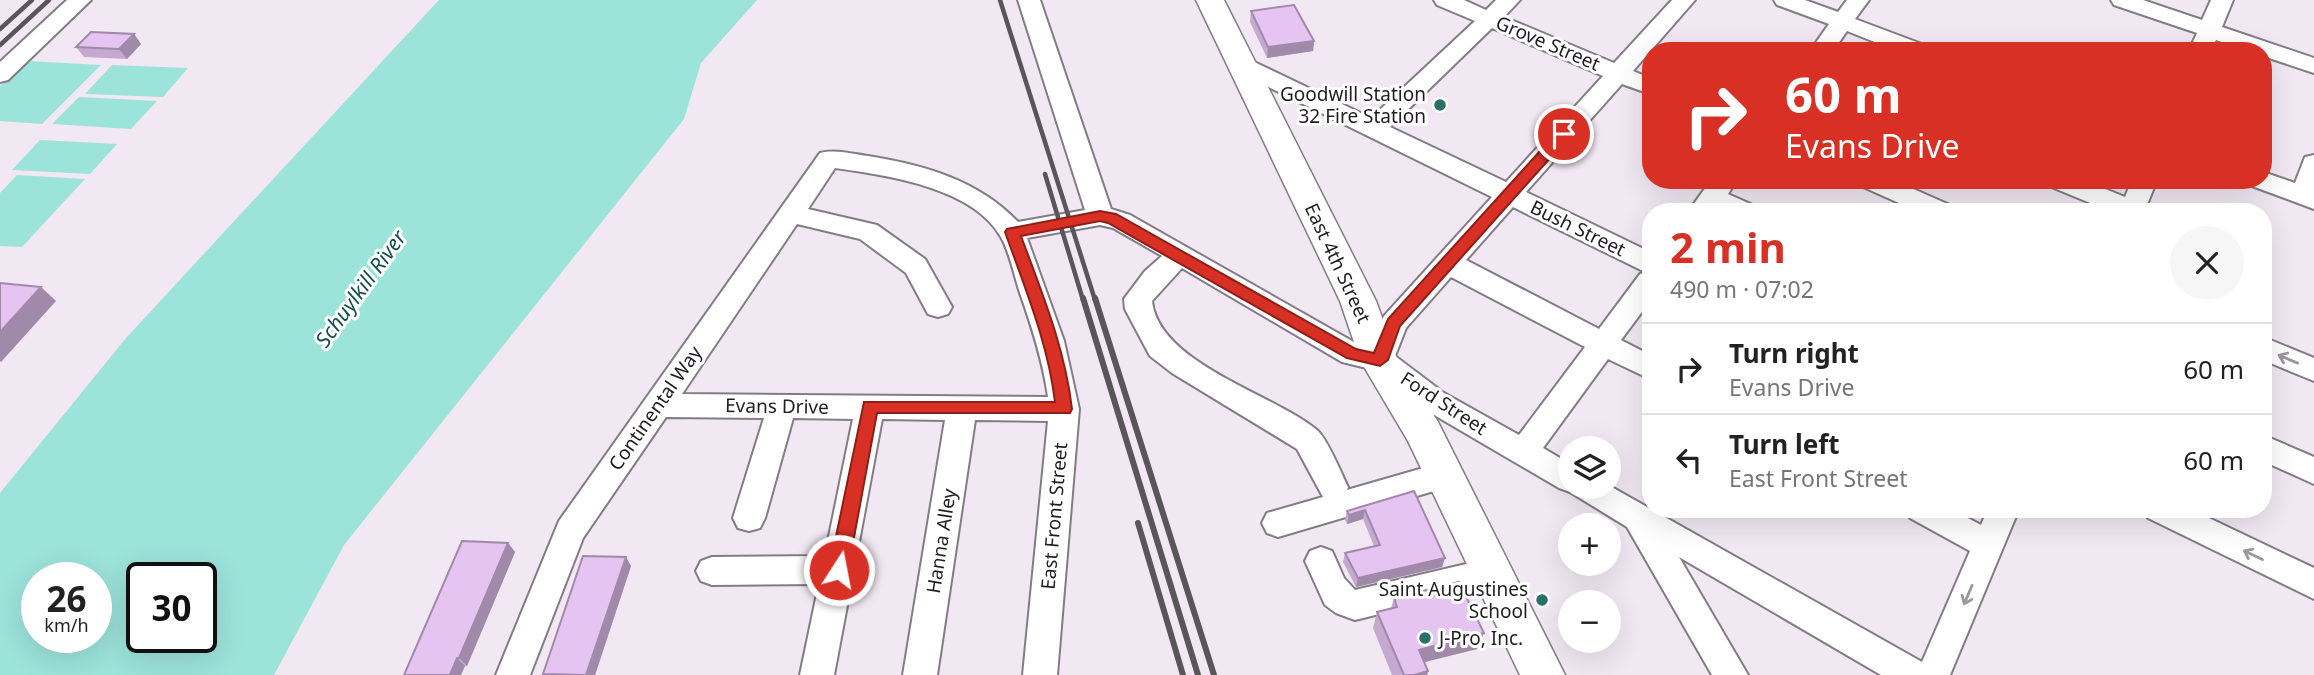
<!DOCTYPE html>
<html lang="en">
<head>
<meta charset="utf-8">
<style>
	body { margin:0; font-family:"Noto Sans",sans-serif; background:#f6f6f6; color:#222; height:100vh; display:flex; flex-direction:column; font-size:26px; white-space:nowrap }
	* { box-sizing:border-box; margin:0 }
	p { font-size:23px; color:#767676 }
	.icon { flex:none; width:38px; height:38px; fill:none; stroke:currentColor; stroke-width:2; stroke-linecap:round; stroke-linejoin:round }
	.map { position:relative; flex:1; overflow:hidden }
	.sheet { position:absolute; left:1642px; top:203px; width:630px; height:315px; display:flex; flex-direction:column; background:#fff; border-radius:28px; box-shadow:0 7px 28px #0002 }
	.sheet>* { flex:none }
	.guide { position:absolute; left:1642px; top:42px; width:630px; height:147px; border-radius:28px; box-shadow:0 7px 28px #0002; background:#d93025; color:#fff; overflow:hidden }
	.fabs { position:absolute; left:1558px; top:436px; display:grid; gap:14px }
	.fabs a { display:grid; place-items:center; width:63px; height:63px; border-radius:50%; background:#fff; box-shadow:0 7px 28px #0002; font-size:35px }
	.speed { position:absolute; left:21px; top:562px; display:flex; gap:14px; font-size:35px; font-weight:700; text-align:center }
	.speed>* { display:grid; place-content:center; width:91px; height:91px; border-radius:50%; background:#fff; box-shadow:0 7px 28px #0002; line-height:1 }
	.speed small { font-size:18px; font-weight:400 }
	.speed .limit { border:4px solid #111; border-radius:10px; background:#fff; color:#111 }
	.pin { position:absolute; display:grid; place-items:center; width:60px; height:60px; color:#fff; margin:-30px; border:4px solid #fff; border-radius:50%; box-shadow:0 2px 7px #0007 }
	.me { position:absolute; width:77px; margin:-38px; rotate:11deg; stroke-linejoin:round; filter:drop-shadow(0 0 5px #0008) }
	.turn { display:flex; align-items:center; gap:24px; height:147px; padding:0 28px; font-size:32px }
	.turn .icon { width:91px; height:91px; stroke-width:2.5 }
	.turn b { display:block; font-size:49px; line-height:60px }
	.round { display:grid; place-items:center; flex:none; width:74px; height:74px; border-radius:37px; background:#f6f6f6 }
	.head { display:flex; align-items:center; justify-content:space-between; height:119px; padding:0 28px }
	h1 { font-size:42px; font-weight:700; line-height:52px; color:#d93025 }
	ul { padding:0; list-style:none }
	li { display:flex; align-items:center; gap:21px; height:91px; padding:0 28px; border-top:2px solid #e0e0e0 }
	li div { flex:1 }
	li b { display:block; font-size:26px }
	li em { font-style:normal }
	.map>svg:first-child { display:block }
</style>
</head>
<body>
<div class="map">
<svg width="2314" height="675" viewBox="0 0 2314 675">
	<rect width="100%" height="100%" fill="#f1e8f3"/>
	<g fill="#9ce3da" fill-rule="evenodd">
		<path d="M439 0H757L701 63 684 119 344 545 274 675H0V493L126 338ZM37 578H96V637H37ZM142 578H201V637H142Z"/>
		<path d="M27 61 101 65 42 124 0 121V86Z"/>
		<path d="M112 65 188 68 163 97 85 94Z"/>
		<path d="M79 97 157 101 131 129 52 124Z"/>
		<path d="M40 140H41L117 144 90 174 12 170Z"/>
		<path d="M17 175 85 179 22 247 0 246V193Z"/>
	</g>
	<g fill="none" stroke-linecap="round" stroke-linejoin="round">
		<g stroke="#837c86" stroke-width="4">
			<g id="minor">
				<path d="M67 0H91L8 80 0 82V62Z"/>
				<path d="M1018 0H1040L1111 209 1130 215 1359 345 1370 347 1384 316 1492 197 1234 70 1231 65 1234 60 1242 58 1250 60 1371 118 1475 21 1437 5 1434 0H1464L1486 10 1496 0H1520L1504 17 1614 63 1672 0H1695L1633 71 1650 78V94L1622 84 1526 192 1650 252V301L1621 340 1650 355V379L1608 359 1543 448 1570 464V486L1608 485 1922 662 1970 551 1910 518 1906 509H1951L1981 525 1988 509H2019L1950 675H1881L1679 557 1748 675H1712L1627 527 1570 492 1559 488 1424 409 1371 369 1342 362 1182 268 1152 301C1159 364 1274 394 1317 430 1328 440 1341 473 1348 487L1347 490 1444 462 1455 466 1459 475 1455 484 1444 488 1278 537 1267 533 1262 523 1267 513 1323 497 1297 449 1172 373 1150 356 1125 309 1124 299 1145 271 1162 256 1113 228 1100 225 1027 238 1064 341 1079 409 1057 675H1023L1048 421 975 420 937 675H903L945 420 882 419 834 675H800L819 584 712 585 701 581 696 571 701 561 712 557 825 556 853 419 793 418 765 518 760 528 749 531 738 528 733 518 764 418 666 417 583 538 530 675H496L559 521 820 153C835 149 853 154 868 156 924 165 978 180 1018 222L1085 210ZM1492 28 1603 76 1506 182 1390 127ZM835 168C885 175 973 187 1001 237 1010 253 1014 275 1020 293 1032 327 1043 361 1048 397L682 394 797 224 860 239 906 273 928 314 938 317 948 314 952 307 925 259 877 225 808 209ZM1513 207 1641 270 1647 272 1640 274 1599 329 1466 260ZM1451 277 1585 347 1519 435 1444 393 1395 356 1406 328Z"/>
				<path d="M1774 0H1805L1838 12 1847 0H1869L1855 19 1927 46 1930 51H1897L1847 31 1833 51H1810L1829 24 1777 5Z"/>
				<path d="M2111 0H2143L2202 20 2211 0H2233L2222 27 2314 58V73L2263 56V51H2247L2216 40 2211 51H2189L2197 33 2114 5Z"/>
				<path d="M2314 155V209L2252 186 2249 180H2263V172L2295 183 2305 157Z"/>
				<path d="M1711 180H1737L1728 194 1755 206 1759 212H1723L1717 209 1715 212H1688Z"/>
				<path d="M1858 180H1893L1952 206 1956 212H1919L1861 186Z"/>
				<path d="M2046 180H2083L2125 197 2132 180H2157L2144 212H2112L2049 186Z"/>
				<path d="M2263 337 2314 358V381L2263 360Z"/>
				<path d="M2263 435 2314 457V484L2263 461Z"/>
				<path d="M2144 509H2190L2314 568V599L2148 518Z"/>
				<path d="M1321 547 1332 551 1344 578 1355 590 1492 558 1503 562 1508 572 1503 582 1492 586 1355 620 1336 613 1325 605 1305 561 1310 551Z"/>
			</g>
		</g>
		<g stroke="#837c86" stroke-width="3">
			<path id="major" d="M1196 0H1224L1376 301 1396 356 1438 422 1565 675H1520L1408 441 1360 360 1340 301Z"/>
		</g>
		<use href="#minor" fill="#fff" fill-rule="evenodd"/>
		<use href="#major" fill="#fff" fill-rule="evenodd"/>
		<g stroke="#5a555b" stroke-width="4.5">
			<path d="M1000 0 1095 300"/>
			<path d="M0 29 32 0"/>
			<path d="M0 45 49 0"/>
			<path d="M1045 174 1083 300"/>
		</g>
		<g stroke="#5a555b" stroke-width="6">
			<path d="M1083 298 1198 675"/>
			<path d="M1095 298 1214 675"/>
			<path d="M1138 523 1183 675"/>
		</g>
	</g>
	<g fill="#c6a9d0">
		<path d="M1251 11 1314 41 1313 51 1267 58 1250 22Z"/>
		<path d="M134 34 141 44 127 59 84 57 76 47Z"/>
		<path d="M1414 491 1442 567 1356 587 1343 562 1345 553 1374 546 1363 519 1347 524 1345 520 1347 511Z"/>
		<path d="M508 543 515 552 467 666 404 675Z"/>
		<path d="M631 566 595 675H544L543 674Z"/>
		<path d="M1394 598 1477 649 1424 662 1428 671 1427 675H1392L1373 628 1377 612 1391 608Z"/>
	</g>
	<g fill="#a189a9">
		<path d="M134 34 141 44 127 59 119 49Z"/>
		<path d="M1314 41 1313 51 1267 58 1268 47Z"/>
		<path d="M41 287 56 301 1 362 0 361V332Z"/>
		<path d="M1365 510 1363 519 1347 524 1349 515Z"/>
		<path d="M508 543 515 552 467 666 459 658Z"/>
		<path d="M626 557 631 566 595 675H587Z"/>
		<path d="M1445 558 1442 567 1356 587 1358 578Z"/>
		<path d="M1484 633 1477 649 1413 665 1419 650Z"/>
		<path d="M457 658 465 666 461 675H450Z"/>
		<path d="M1428 671 1427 675H1414Z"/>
	</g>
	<g fill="#e6c4f2" stroke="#a189a9" stroke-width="2">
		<path d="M1294 5 1314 41 1268 47 1251 11Z"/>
		<path d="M91 32 134 34 119 49 76 47Z"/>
		<path d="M0 283 41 287 0 332Z"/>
		<path d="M1414 491 1445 558 1358 578 1345 553 1380 545 1365 510 1349 515 1347 511Z"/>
		<path d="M462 541 508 543 459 658H457L450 675H404Z"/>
		<path d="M583 556 626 557 586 675 543 674Z"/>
		<path d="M1459 582 1484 633 1419 650 1428 671 1414 675H1404L1377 612 1397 607 1394 598Z"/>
	</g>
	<defs><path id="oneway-shaft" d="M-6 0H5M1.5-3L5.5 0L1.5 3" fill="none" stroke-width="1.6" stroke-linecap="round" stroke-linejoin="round" transform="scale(1.75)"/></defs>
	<g stroke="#9b999b">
		<use href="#oneway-shaft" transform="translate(2288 359) rotate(-157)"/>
		<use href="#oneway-shaft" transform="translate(2253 555) rotate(-154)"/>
		<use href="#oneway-shaft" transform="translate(1968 595) rotate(113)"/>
	</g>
	<path fill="#d93025" stroke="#8d1f18" stroke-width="2" d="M1564 129 1569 130V137L1400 326 1388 360 1380 366 1347 358 1108 223 1100 221 1021 236C1042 293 1065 348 1072 409L1070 413H877L848 570 845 576 839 578 832 576 829 570 864 402H1055C1048 343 1025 288 1005 232L1007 229 1100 211 1116 214 1356 349 1374 353 1388 319 1559 130Z"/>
	<g fill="#28716a" stroke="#fff" stroke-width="2.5">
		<circle cx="1440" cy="105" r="7"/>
		<circle cx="1542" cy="600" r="7"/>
		<circle cx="1425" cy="638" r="7"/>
	</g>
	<g text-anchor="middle" stroke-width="6" stroke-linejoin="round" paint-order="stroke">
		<g font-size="19" fill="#201d21" stroke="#fff">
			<text transform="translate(1548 43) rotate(23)" y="7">Grove Street</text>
			<text transform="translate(1578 228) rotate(26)" y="7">Bush Street</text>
			<text transform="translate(1338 263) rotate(65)" y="7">East 4th Street</text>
			<text transform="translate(1444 403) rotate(33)" y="7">Ford Street</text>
			<text transform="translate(777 406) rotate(1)" y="7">Evans Drive</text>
			<text transform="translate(655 408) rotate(-55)" y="7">Continental Way</text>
			<text transform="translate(1054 516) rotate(-85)" y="7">East Front Street</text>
			<text transform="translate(941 541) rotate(-81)" y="7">Hanna Alley</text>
		</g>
		<g font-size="19" fill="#201d21" stroke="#fff" text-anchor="end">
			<text x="1426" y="101">Goodwill Station<tspan x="1426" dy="22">32 Fire Station</tspan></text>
			<text x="1528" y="596">Saint Augustines<tspan x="1528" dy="22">School</tspan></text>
			<text x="1439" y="645" text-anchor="start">J-Pro, Inc.</text>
		</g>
		<g font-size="21" font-style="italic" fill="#13504b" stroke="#fff">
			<text transform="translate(361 289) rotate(-54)" y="7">Schuylkill River</text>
		</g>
	</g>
</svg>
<div class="fabs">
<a><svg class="icon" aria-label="layers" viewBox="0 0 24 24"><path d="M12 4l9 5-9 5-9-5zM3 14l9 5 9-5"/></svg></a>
<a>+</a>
<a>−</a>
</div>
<div class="speed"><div>26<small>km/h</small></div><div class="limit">30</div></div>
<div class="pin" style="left:1564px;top:134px;background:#d93025"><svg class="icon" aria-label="arrive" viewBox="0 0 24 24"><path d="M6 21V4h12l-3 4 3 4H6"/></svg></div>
<svg class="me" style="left:839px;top:570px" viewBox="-20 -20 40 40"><circle r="17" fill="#d93025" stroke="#fff" stroke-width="3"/><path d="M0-11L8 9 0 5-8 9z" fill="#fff"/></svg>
<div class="guide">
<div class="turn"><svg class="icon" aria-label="right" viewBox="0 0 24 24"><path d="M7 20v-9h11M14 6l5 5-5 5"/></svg><div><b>60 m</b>Evans Drive</div></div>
</div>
<section class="sheet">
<div class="head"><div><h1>2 min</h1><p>490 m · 07:02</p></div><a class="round"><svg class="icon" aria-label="close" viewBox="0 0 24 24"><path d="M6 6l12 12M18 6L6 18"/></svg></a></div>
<ul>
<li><svg class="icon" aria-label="right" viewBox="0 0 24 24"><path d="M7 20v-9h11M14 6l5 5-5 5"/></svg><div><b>Turn right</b><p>Evans Drive</p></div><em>60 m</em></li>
<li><svg class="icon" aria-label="left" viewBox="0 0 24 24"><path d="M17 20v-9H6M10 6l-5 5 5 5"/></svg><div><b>Turn left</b><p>East Front Street</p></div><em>60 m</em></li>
</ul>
</section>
</div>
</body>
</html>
